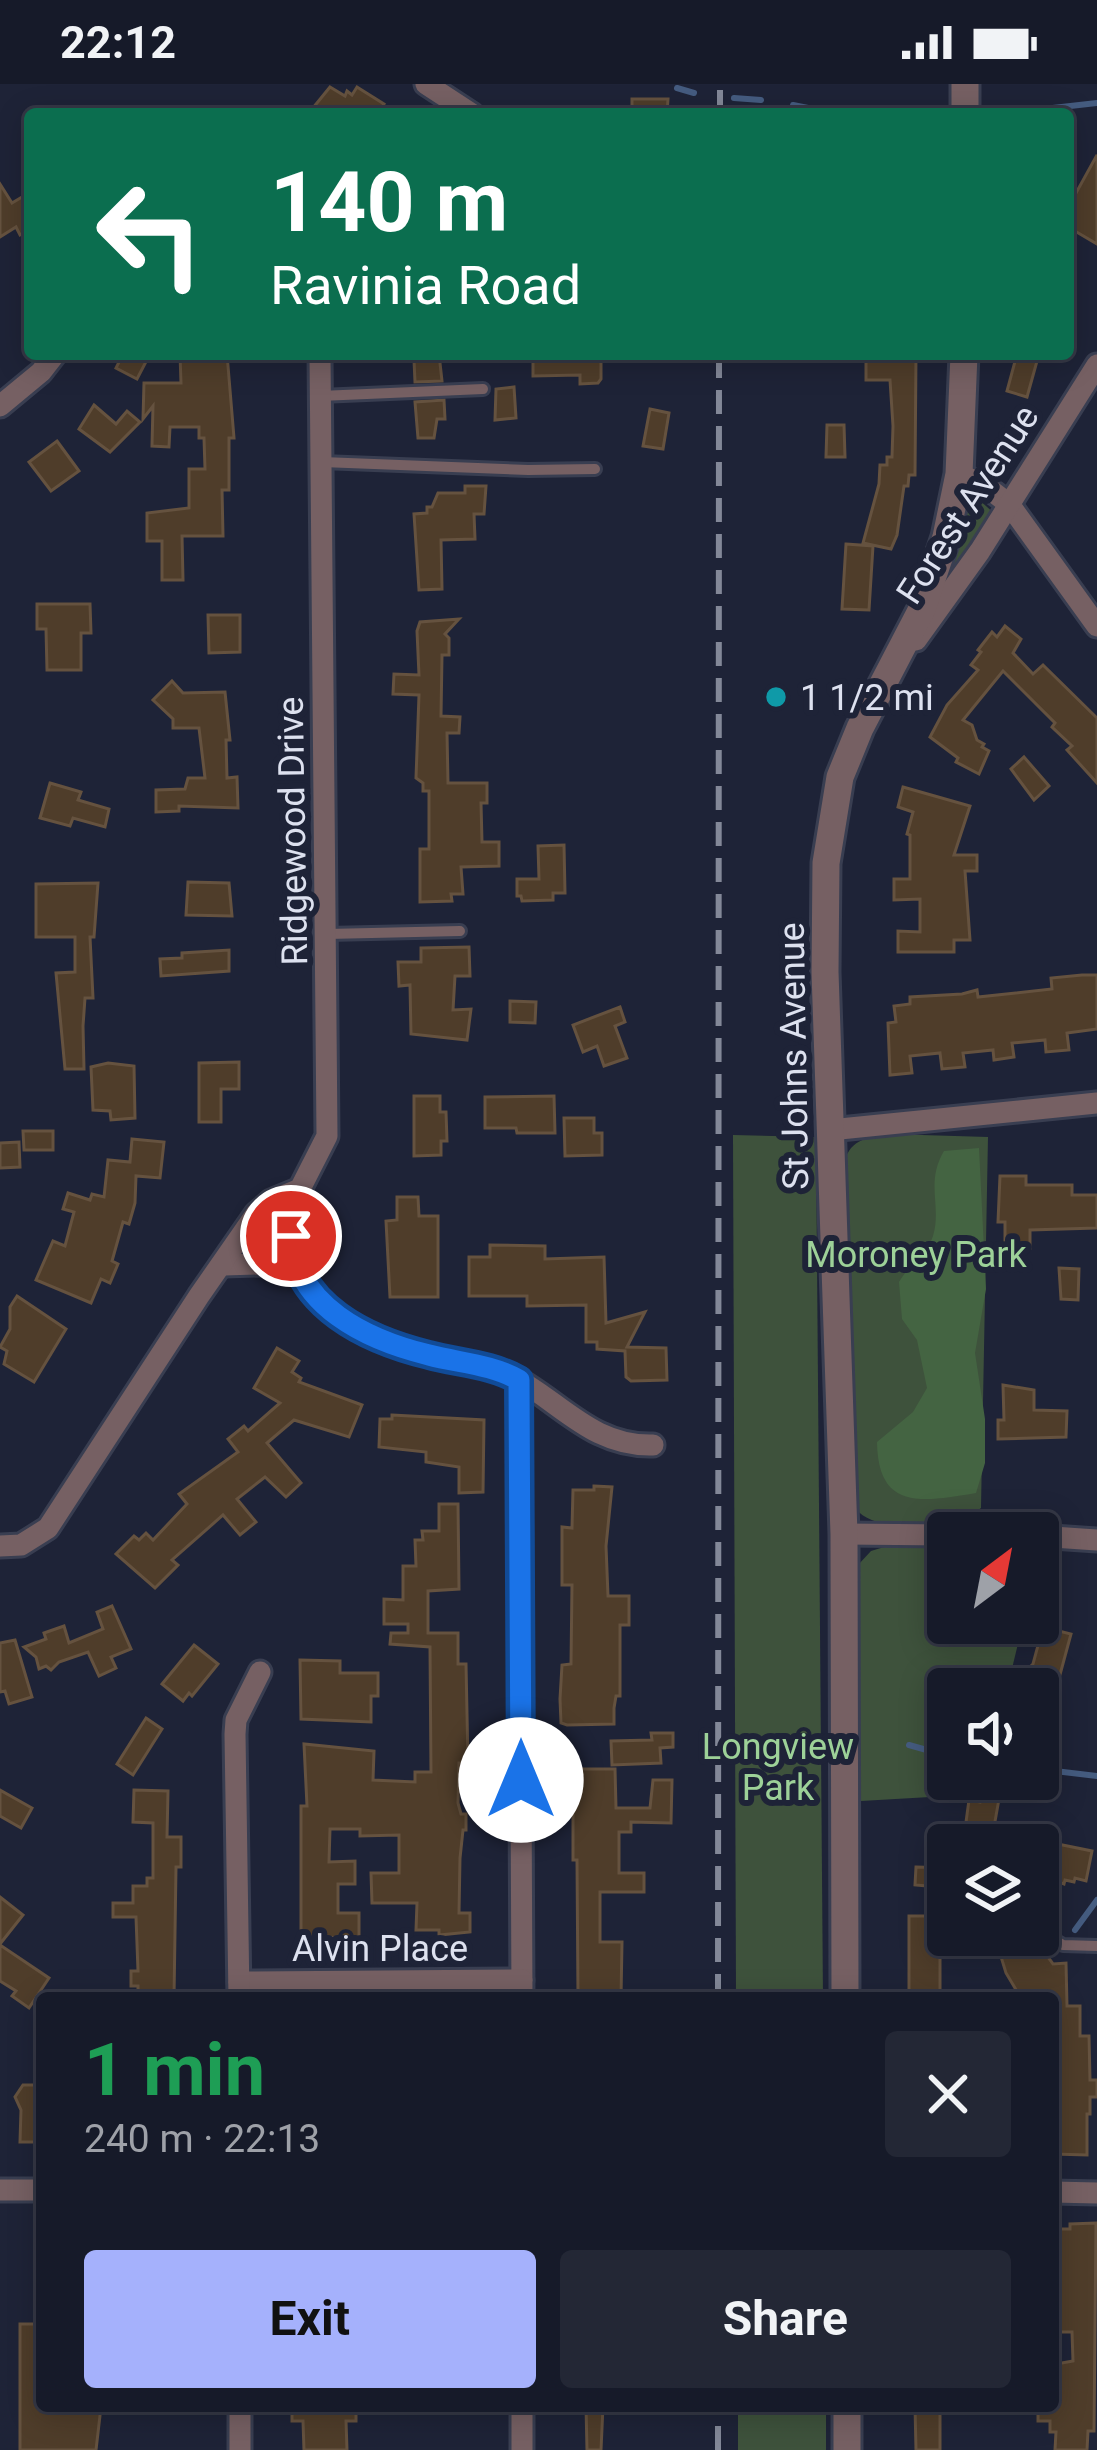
<!DOCTYPE html>
<html lang="en">
<head>
<meta charset="utf-8">
<style>
	body { margin:0; font-family:Roboto,sans-serif; background:#232735; color:#f1f3f6; height:100vh; display:flex; flex-direction:column; font-size:45px; white-space:nowrap }
	* { box-sizing:border-box; margin:0 }
	p { font-size:39px; color:#9ea1a8 }
	.icon { flex:none; width:66px; height:66px; fill:none; stroke:currentColor; stroke-width:2; stroke-linecap:round; stroke-linejoin:round }
	.map { position:relative; flex:1; overflow:hidden }
	.details { position:absolute; left:36px; top:1908px; width:1023px; height:420px; display:flex; flex-direction:column; background:#161a29; border-radius:12px; box-shadow:0 6px 30px #0003,0 0 0 3px #353846 }
	.details>* { flex:none }
	.hud { position:absolute; left:24px; top:24px; width:1050px; height:252px; border-radius:12px; box-shadow:0 6px 30px #0003,0 0 0 3px #353846; background:#0b6e4f; color:#fff; overflow:hidden }
	.needle { width:78px; rotate:32deg }
	.buttons { position:absolute; left:927px; top:1428px; display:grid; gap:24px }
	.buttons a { display:grid; place-items:center; width:132px; height:132px; border-radius:12px; background:#161a29; box-shadow:0 6px 30px #0003,0 0 0 3px #353846; font-size:60px }
	.pin { position:absolute; display:grid; place-items:center; width:102px; height:102px; color:#fff; margin:-51px; border:6px solid #fff; border-radius:50%; box-shadow:0 3px 12px #0007 }
	.me { position:absolute; width:132px; margin:-66px; rotate:0deg; stroke-linejoin:round; filter:drop-shadow(0 0 9px #0008) }
	.turn { display:flex; align-items:center; gap:42px; height:252px; padding:0 48px; font-size:54px }
	.turn .icon { width:156px; height:156px; stroke-width:2.5 }
	.turn b { display:block; font-size:84px; line-height:102px }
	.round { display:grid; place-items:center; flex:none; width:126px; height:126px; border-radius:12px; background:#232735 }
	.overview { display:flex; align-items:center; justify-content:space-between; height:204px; padding:0 48px }
	h1 { font-size:72px; font-weight:700; line-height:90px; color:#1e9e55 }
	.primary-button { display:flex; gap:24px; margin-top:auto; padding:24px 48px }
	.primary-button a { flex:1; height:138px; border-radius:12px; background:#a5b1fc; color:#111; font-size:48px; font-weight:700; line-height:138px; text-align:center }
	.primary-button a+a { background:#232735; color:#f1f3f6 }
	.status { display:flex; justify-content:space-between; align-items:center; height:84px; padding:0 60px; background:#161a29; direction:ltr }
	.status svg { height:33px; fill:currentColor }
	.map>svg:first-child { display:block }
</style>
</head>
<body>
<div class="status"><b>22:12</b><svg viewBox="0 0 49 12"><path d="M0 12V9h3v3zM5 12V6h3v6zM10 12V3h3v9zM15 12V0h3v12zM26 1h20v11H26zM47 4h2v5h-2z"/></svg></div>
<div class="map">
<svg width="1097" height="2366" viewBox="0 0 1097 2366">
	<rect width="100%" height="100%" fill="#1e2337"/>
	<g fill="#3e523c">
		<path d="M970 415H978L995 430 945 498Z"/>
		<path d="M888 1050 988 1053 981 1424C974 1429 965 1438 957 1440 932 1447 872 1446 856 1425L844 1082C847 1057 866 1053 888 1050Z"/>
		<path d="M733 1051 816 1053 823 1914H736Z"/>
		<path d="M897 1459 948 1460V1539H1023L1007 1605H948V1695H986L982 1710 861 1717 858 1481 871 1467Z"/>
		<rect x="738" y="2322" width="88" height="44"/>
	</g>
	<path fill="#446442" d="M979 1064 986 1205 975 1269 985 1335V1379L976 1409C922 1418 878 1427 877 1358L913 1328 927 1304 917 1256 902 1235 899 1198C908 1182 928 1168 933 1152 942 1121 925 1099 944 1067Z"/>
	<g fill="none" stroke-linecap="round" stroke-linejoin="round">
		<g stroke="#455c80" stroke-width="6">
			<path d="M677 4 694 9"/>
			<path d="M734 14 761 16"/>
			<path d="M793 21 808 24 809 30"/>
			<path d="M1026 27 1097 19"/>
			<path d="M909 1661 948 1672"/>
			<path d="M1038 1685 1097 1692"/>
			<path d="M1075 1846 1097 1816"/>
		</g>
	</g>
	<g fill="#4f3d2a" stroke="#65523f" stroke-width="3">
		<path d="M330 3 345 12 347 7 352 11 357 3 384 20 378 30H308Z"/>
		<path d="M632 15H668L667 30H632Z"/>
		<path d="M1097 71V160L1068 143V132L1075 121 1071 118Z"/>
		<path d="M0 100 12 119 22 113 30 126V145L20 151 16 143 0 153Z"/>
		<path d="M123 270H150L137 295 116 284Z"/>
		<path d="M180 270H227L234 354H229V406H222L223 452H182L183 496H162V457H147V429L189 424V385H205L204 354H199V343H170L169 363 152 362 153 322 143 335 144 299H181Z"/>
		<path d="M418 270H439L442 297 415 298 414 276H419Z"/>
		<path d="M533 270H601V295L598 299 580 300V291L533 292Z"/>
		<path d="M916 270 915 391H909L908 402H904L897 451 891 465 863 459 879 400 880 381H887V373H892L893 342 890 296H866V271Z"/>
		<path d="M1017 270H1039L1027 313 1007 307Z"/>
		<path d="M514 303 516 334 495 336 496 305Z"/>
		<path d="M444 316 445 335H437L434 354H418L415 318Z"/>
		<path d="M94 321 116 340 127 327 140 338 110 368 79 345Z"/>
		<path d="M650 325 669 329 663 365 643 362Z"/>
		<path d="M827 341H844L845 373H826Z"/>
		<path d="M57 357 79 387 51 407 29 378Z"/>
		<path d="M465 402H486L484 430H474L475 455 441 456 442 505 419 506 414 430 427 429V423H432L438 409H465Z"/>
		<path d="M846 460 873 462 869 526 842 525Z"/>
		<path d="M37 520H90L91 549H81V586H47L46 545H37Z"/>
		<path d="M208 531H240V568L209 569Z"/>
		<path d="M459 535 445 550 449 554V571H442L441 632 460 633 459 649H447L448 699H487V719H481L482 758H499V782L461 783 463 810H451L452 817 420 818V765H429V707H423V699L416 694 419 611 393 610 394 590 419 591 417 547 420 538Z"/>
		<path d="M1005 542 1021 555 1013 569 1033 590 1043 581 1097 634V699L1067 666 1072 662 1052 643 1055 639 1003 587 963 636 972 641 977 656 984 660 982 663 989 667 979 690 956 678 958 674 930 653 947 621 978 586 971 581 981 568 978 566 992 548 997 553Z"/>
		<path d="M172 597 183 609 225 608 230 656H226L227 694 237 693 238 724 179 722V727L156 728V706L185 705 188 694H205L199 644H173V635L153 616Z"/>
		<path d="M1024 673 1049 702 1034 716 1011 685Z"/>
		<path d="M50 699 81 708 78 716 109 725 105 743 73 734 70 742 40 734Z"/>
		<path d="M903 703 970 722 954 771H977V787H965L970 856H954V868H898V847L920 848V815L894 816V795H910V751L907 750 913 728 898 723Z"/>
		<path d="M564 761 565 809H553V816L522 817 521 812H517V795H539L538 762Z"/>
		<path d="M188 798 229 799 232 832 186 831Z"/>
		<path d="M98 799 94 853H90L93 914H85L83 942 84 985H65L56 889 75 888V853H36V800Z"/>
		<path d="M469 863 470 892H455L453 926 471 925 467 956 411 950 410 901 399 902 398 878H421V864Z"/>
		<path d="M229 866V887L161 892 160 875 182 874V869Z"/>
		<path d="M1082 891H1097V945L1067 949 1069 966 1046 968 1045 956 1012 959 1014 973 994 976 993 966 963 969 965 983 942 985 940 969 910 972 912 989 890 991 888 939 896 938 894 922 910 920V913L962 910 977 906 978 913 1052 905 1051 894Z"/>
		<path d="M510 917 536 918 535 939 510 938Z"/>
		<path d="M620 923 625 938 615 942 627 974 604 982 597 962 583 968 573 941Z"/>
		<path d="M239 978V1005H221V1038H199V979Z"/>
		<path d="M108 979 134 982 135 1034 111 1036 110 1027 93 1026 91 983Z"/>
		<path d="M414 1012H440V1028H446L447 1057H441V1071L414 1072Z"/>
		<path d="M554 1012 555 1049H517L516 1044H485V1013Z"/>
		<path d="M564 1034H594V1049H602V1071L565 1072Z"/>
		<path d="M23 1047H53V1066H24Z"/>
		<path d="M132 1055 164 1058 160 1094 136 1092 135 1119 129 1140 123 1138 112 1177 118 1180 110 1199 101 1195 91 1219 36 1196 53 1157 65 1162 74 1128 63 1125 68 1109 90 1116 92 1110 104 1113 108 1076 130 1078Z"/>
		<path d="M19 1058 20 1083 0 1084V1059Z"/>
		<path d="M1000 1092H1026V1101H1072V1111H1097V1144L1030 1146V1164L1005 1165V1138H998Z"/>
		<path d="M397 1113H418L419 1132H438V1213H390L386 1137 397 1136Z"/>
		<path d="M490 1161 545 1162V1175L604 1173 606 1239 645 1228 627 1263 666 1264 667 1296 631 1297 626 1293 625 1267 597 1265V1258H586V1221L527 1222V1212H469V1173H490Z"/>
		<path d="M1059 1184 1079 1185 1078 1216 1061 1215Z"/>
		<path d="M17 1212 66 1245 34 1298 4 1280 7 1267 0 1263 10 1245V1223Z"/>
		<path d="M277 1264 299 1277 292 1288 301 1294 299 1298 362 1321 349 1353 294 1336 267 1359 301 1399 286 1413 265 1393 237 1415 256 1438 240 1451 223 1431 172 1476 178 1481 155 1504 116 1470 134 1452 139 1456 146 1449 153 1456 187 1420 179 1410 238 1368 228 1355 244 1342 248 1347 280 1319 254 1304Z"/>
		<path d="M1003 1301 1034 1306V1326L1067 1327 1066 1353 998 1355V1336H1004Z"/>
		<path d="M392 1331 484 1336 483 1408 459 1409V1383L426 1378V1368L379 1363 380 1335H392Z"/>
		<path d="M594 1402 612 1403 606 1462 608 1512H629V1541H620V1612H616L614 1624V1640L567 1641 561 1639 560 1615 562 1581 571 1580 572 1501H562V1443L572 1444 573 1406H594Z"/>
		<path d="M439 1420H458L459 1505 428 1507V1549H458V1580H466L468 1679H459L458 1719 461 1730H466V1746H463L460 1774 459 1829H470V1848L439 1851V1846H416L417 1819H372L371 1789H399V1751L360 1752V1745H330L329 1778 355 1777V1800H338V1829H359V1853L301 1854V1722H307L304 1660 374 1667 373 1696 415 1698V1688H431L430 1563 390 1560 391 1549H408V1540H384V1515L403 1516V1482H416L415 1456H423L422 1447H439Z"/>
		<path d="M112 1522 131 1565 111 1573 116 1584 99 1592 88 1568 59 1578 51 1586 46 1582 39 1585 36 1573 24 1563 46 1555 44 1549 64 1542 69 1559 103 1545 97 1528Z"/>
		<path d="M1043 1543 1071 1550 1058 1598 1053 1605H1006L1033 1580Z"/>
		<path d="M15 1556 32 1613 9 1620 5 1607 0 1608V1559Z"/>
		<path d="M194 1561 218 1580 192 1612 189 1609 183 1617 162 1600Z"/>
		<path d="M300 1576 340 1577V1589H378V1612H371V1638L301 1635Z"/>
		<path d="M146 1634 162 1645 133 1691 117 1680Z"/>
		<path d="M651 1649H673V1663L660 1664 661 1679 612 1681 611 1657 652 1656Z"/>
		<path d="M577 1685H615L616 1724H650L653 1696H672L671 1739 631 1738V1748H619V1789H644V1808H600V1858H622L621 1914 578 1911 577 1776H573V1693H577Z"/>
		<path d="M0 1706 32 1724 21 1744 0 1732Z"/>
		<path d="M134 1706 168 1707 167 1753H181V1783H176L174 1914H138V1902H131V1887H138L136 1833H113V1819H133V1802H147V1794H153V1739L133 1738Z"/>
		<path d="M981 1712 999 1715 994 1743 966 1738 969 1716 980 1718Z"/>
		<path d="M1038 1756 1092 1767 1086 1797 1075 1794 1074 1798 1065 1796 1064 1800 1038 1790Z"/>
		<path d="M916 1783 948 1784V1854H975L974 1872 940 1871V1913H909V1832H926L927 1802 915 1801Z"/>
		<path d="M0 1813 23 1831 0 1860Z"/>
		<path d="M1018 1851H1032L1053 1880 1066 1879 1067 1922H1080V1952H1089L1090 1996H1097V2013H1090V2030H1087V2071L1053 2070V1914H1021L1006 1889 998 1863Z"/>
		<path d="M0 1861 49 1894 29 1924 12 1912 16 1907 0 1897Z"/>
		<path d="M23 2001H42V2058H20L21 2026 15 2013Z"/>
		<path d="M1096 2139 1094 2347H1088L1087 2366H1055L1056 2348H1050V2337H1038V2322H1056V2280L1073 2277 1072 2248H1057L1058 2243H1053V2200H1060V2170H1053V2153L1055 2145H1070V2140Z"/>
		<path d="M20 2240H42V2322L101 2323 96 2366H20Z"/>
		<path d="M292 2322H356V2337H346L347 2366H304L303 2337H292Z"/>
		<path d="M586 2322H603L601 2366H587Z"/>
		<path d="M915 2322H935V2329H940V2366H916Z"/>
	</g>
	<g fill="none" stroke-linecap="round" stroke-linejoin="round">
		<g stroke="#393e51" stroke-width="16">
			<g id="service">
				<path d="M320 312 483 305"/>
				<path d="M322 378 528 386 595 385"/>
				<path d="M327 850 460 847"/>
				<path d="M1038 1806 1048 1815 1047 1836 1053 1855 1063 1861 1097 1862"/>
			</g>
		</g>
		<g stroke="#393e51" stroke-width="27">
			<g id="minor">
				<path d="M426 0 472 30"/>
				<path d="M0 322 41 288 55 270"/>
				<path d="M959 390 984 401 1009 420 1097 542"/>
				<path d="M916 556 980 467 1097 281"/>
				<path d="M830 1046 1097 1019"/>
				<path d="M300 1105C265 1204 348 1253 434 1273 457 1278 484 1279 506 1289 558 1314 590 1363 653 1361"/>
				<path d="M224 1181 260 1180 297 1189"/>
				<path d="M519 1296 522 1914"/>
				<path d="M844 1450 948 1451"/>
				<path d="M1038 1452 1097 1456"/>
				<path d="M0 1462 21 1461 48 1444 199 1212 256 1130 271 1117 300 1105 327 1052 320 270"/>
				<path d="M239 1898 522 1896"/>
				<path d="M239 1914 235 1650 236 1636 260 1588"/>
				<path d="M0 2106H42"/>
				<path d="M1053 2108 1097 2109"/>
				<path d="M240 2322V2366"/>
				<path d="M522 2322V2366"/>
			</g>
		</g>
		<g stroke="#393e51" stroke-width="33">
			<g id="tertiary">
				<path d="M965 30V0"/>
				<path d="M845 1914 844 1450 825 888 826 779 840 693 860 644 922 525 946 453 959 390 964 270"/>
				<path d="M847 2322V2366"/>
			</g>
		</g>
		<use href="#service" stroke="#766063" stroke-width="10"/>
		<use href="#minor" stroke="#766063" stroke-width="21"/>
		<use href="#tertiary" stroke="#766063" stroke-width="27"/>
		<g stroke="#838898" stroke-width="6" stroke-dasharray="24 12" stroke-linecap="butt">
			<path d="M720 30V0"/>
			<path d="M718 1914 719 270"/>
			<path d="M718 2366V2322"/>
		</g>
	</g>
	<g fill="none" stroke-linecap="round" stroke-linejoin="round">
		<g stroke="#114b97" stroke-width="30">
			<path id="route" d="M291 1152C295 1222 367 1256 429 1271 459 1279 491 1280 519 1296L521 1696"/>
		</g>
		<use href="#route" stroke="#1a73e8" stroke-width="21"/>
	</g>
	<circle fill="#0f9aa8" stroke="#1e2337" stroke-width="4.5" cx="776" cy="613" r="12"/>
	<g text-anchor="middle" stroke-width="12" stroke-linejoin="round" paint-order="stroke">
		<g font-size="36" fill="#dde1ef" stroke="#1e2337">
			<text transform="translate(967 420) rotate(-57)" y="13">Forest Avenue</text>
			<text transform="translate(292 747) rotate(-91)" y="13">Ridgewood Drive</text>
			<text transform="translate(793 972) rotate(-91)" y="13">St Johns Avenue</text>
			<text x="380" y="1877">Alvin Place</text>
		</g>
		<g font-size="36" fill="#dde1ef" stroke="#1e2337" text-anchor="start">
			<text x="800" y="626">1 1/2 mi</text>
		</g>
		<g font-size="36" fill="#9dd198" stroke="#1e2337">
			<text x="916" y="1183">Moroney Park</text>
			<text x="778" y="1675">Longview<tspan x="778" dy="41">Park</tspan></text>
		</g>
	</g>
</svg>
<div class="buttons">
<a><svg class="needle" viewBox="-14 -14 28 28"><path d="M0-13l5 13h-10z" fill="#e53935"/><path d="M0 13l5-13h-10z" fill="#9ea1a8"/></svg></a>
<a><svg class="icon" aria-label="sound" viewBox="0 0 24 24"><path d="M4 9h4l5-4v14l-5-4H4zM17 9q2 3 0 6"/></svg></a>
<a><svg class="icon" aria-label="layers" viewBox="0 0 24 24"><path d="M12 4l9 5-9 5-9-5zM3 14l9 5 9-5"/></svg></a>
</div>
<div class="pin" style="left:291px;top:1152px;background:#d93025"><svg class="icon" aria-label="arrive" viewBox="0 0 24 24"><path d="M6 21V4h12l-3 4 3 4H6"/></svg></div>
<svg class="me" style="left:521px;top:1696px" viewBox="-20 -20 40 40"><circle r="19" fill="#fff"/><path d="M0-13L10 11 0 6-10 11z" fill="#1a73e8"/></svg>
<div class="hud">
<div class="turn"><svg class="icon" aria-label="left" viewBox="0 0 24 24"><path d="M17 20v-9H6M10 6l-5 5 5 5"/></svg><div><b>140 m</b>Ravinia Road</div></div>
</div>
<section class="details">
<div class="overview"><div><h1>1 min</h1><p>240 m · 22:13</p></div><a class="round"><svg class="icon" aria-label="close" viewBox="0 0 24 24"><path d="M6 6l12 12M18 6L6 18"/></svg></a></div>
<div class="primary-button"><a>Exit</a><a>Share</a></div>
</section>
</div>
</body>
</html>
